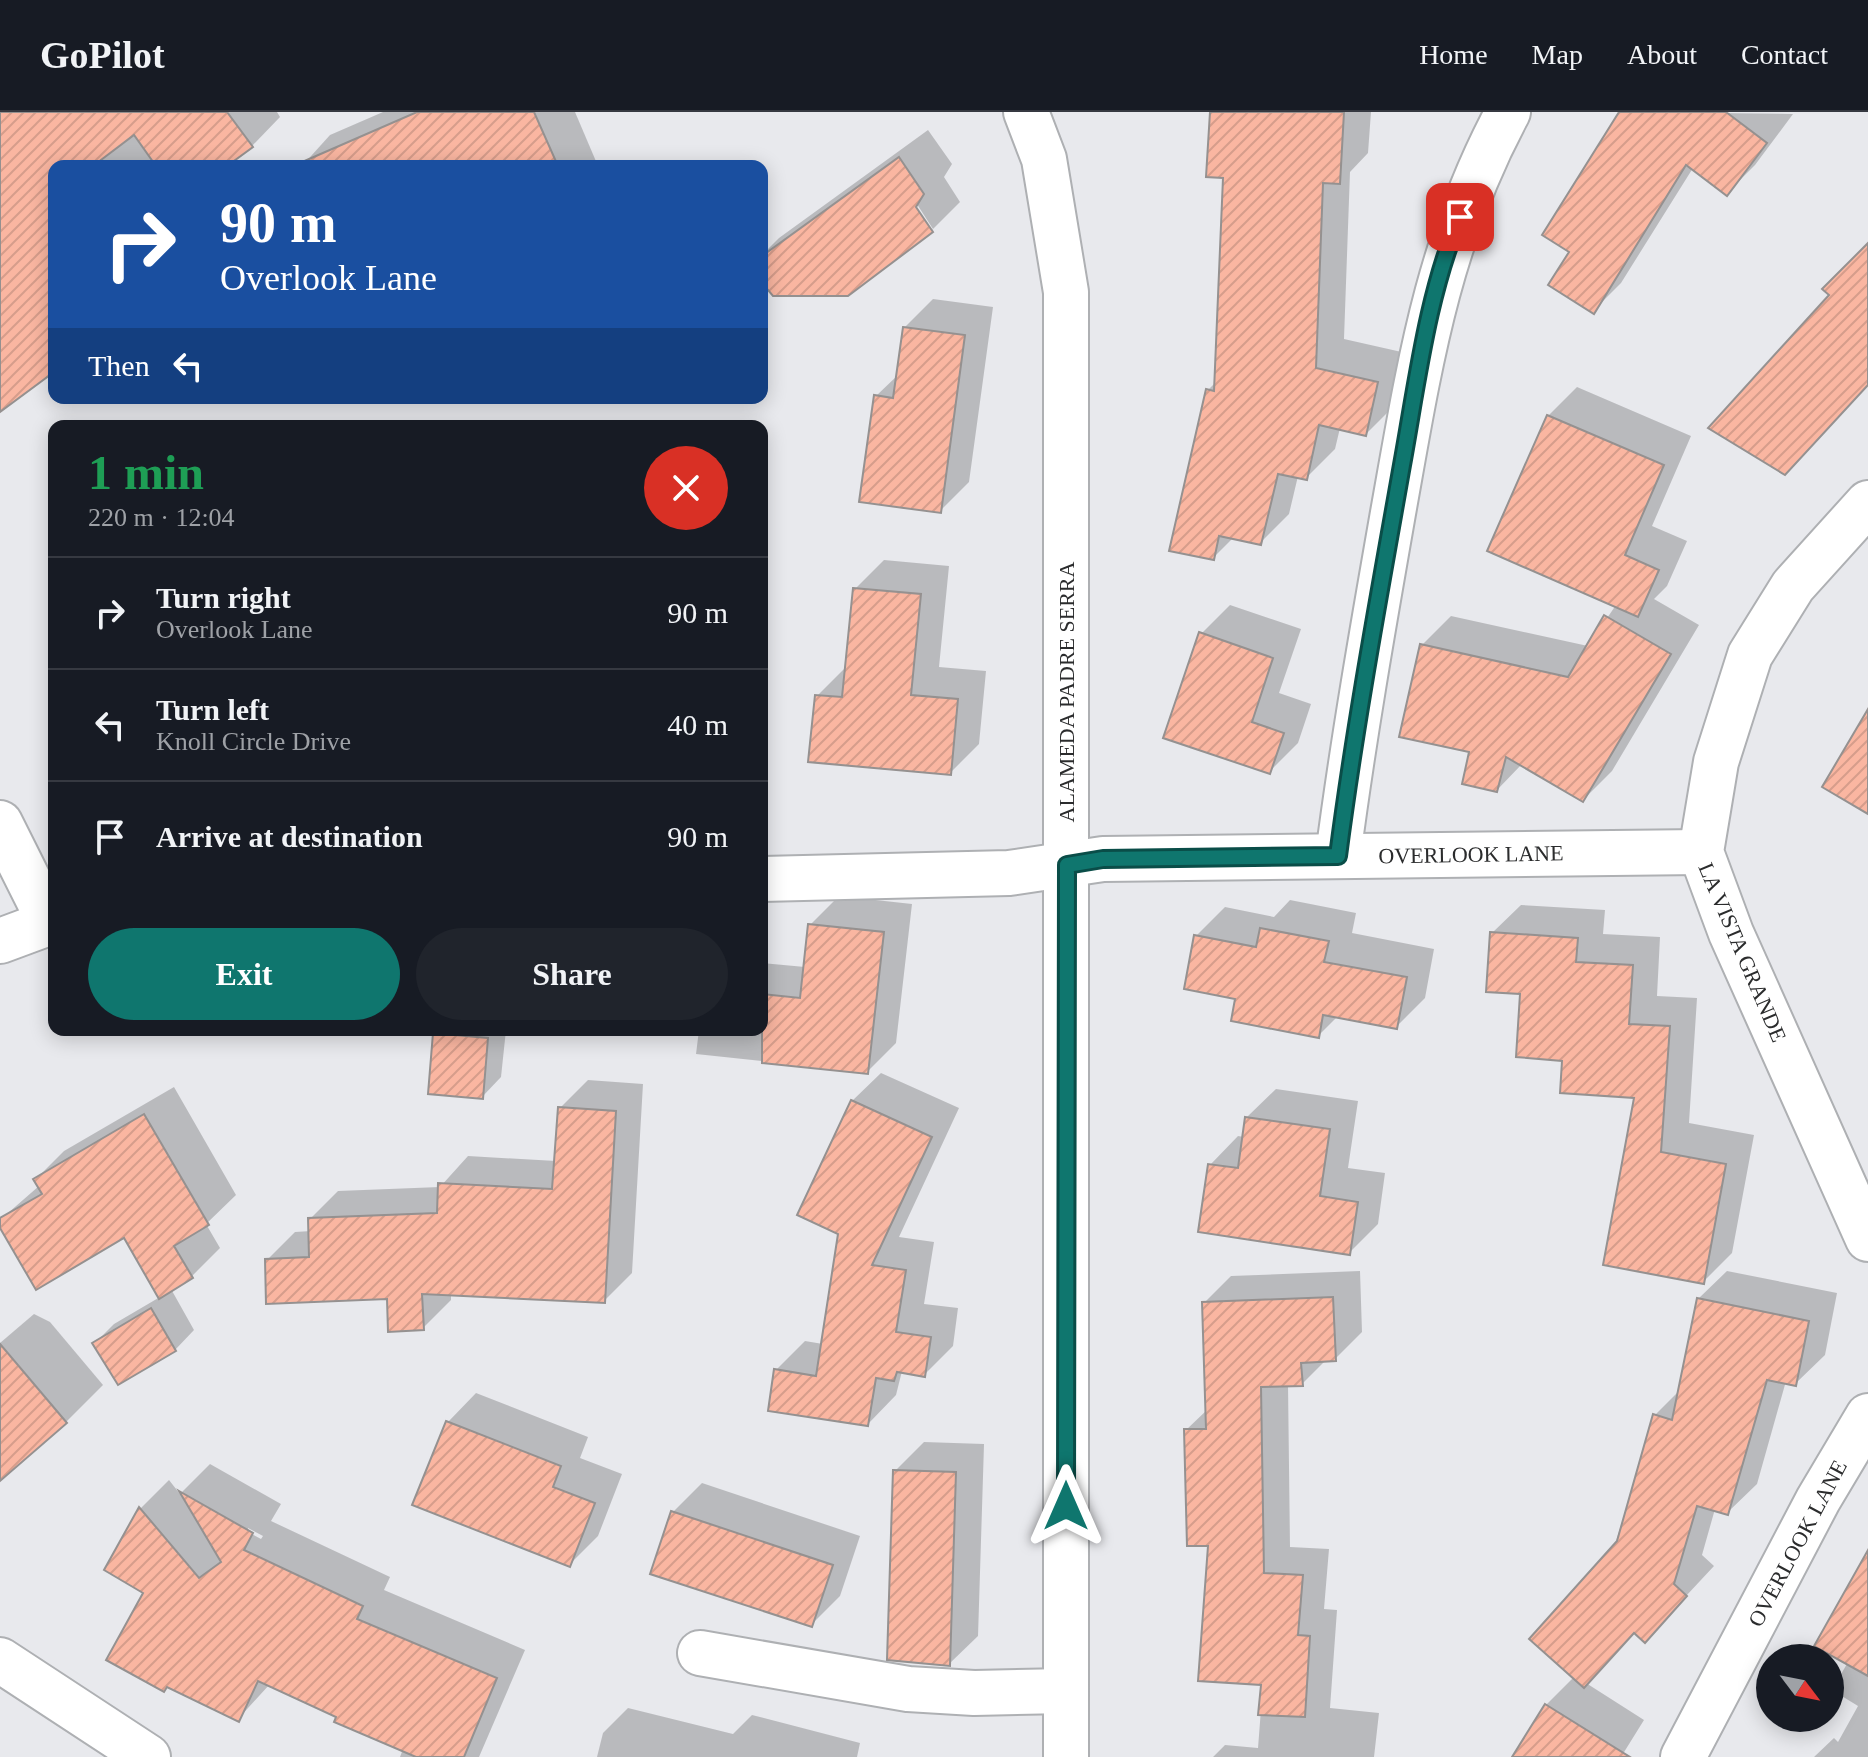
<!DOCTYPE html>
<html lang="en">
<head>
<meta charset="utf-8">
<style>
	body { margin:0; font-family:"Times New Roman",serif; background:#20242c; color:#f1f3f6; height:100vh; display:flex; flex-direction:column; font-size:30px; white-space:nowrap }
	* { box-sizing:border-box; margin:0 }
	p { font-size:26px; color:#9ea1a6 }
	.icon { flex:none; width:44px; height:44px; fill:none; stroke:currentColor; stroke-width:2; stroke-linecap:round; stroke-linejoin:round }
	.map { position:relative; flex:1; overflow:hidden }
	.drawer { position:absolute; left:48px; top:308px; width:720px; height:616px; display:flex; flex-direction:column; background:#171b24; border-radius:16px; box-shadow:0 4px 20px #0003 }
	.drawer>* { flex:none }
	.hud { position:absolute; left:48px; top:48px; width:720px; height:244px; border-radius:16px; box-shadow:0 4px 20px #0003; background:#1a4fa0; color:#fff; overflow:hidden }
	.needle { width:52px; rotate:122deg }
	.controls { position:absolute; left:1756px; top:1532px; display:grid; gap:16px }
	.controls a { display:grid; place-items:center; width:88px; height:88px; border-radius:50%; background:#171b24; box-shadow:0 4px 20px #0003; font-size:40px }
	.pin { position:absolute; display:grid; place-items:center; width:68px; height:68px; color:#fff; margin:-34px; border-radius:16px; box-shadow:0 4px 12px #0006 }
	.me { position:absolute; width:88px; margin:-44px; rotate:0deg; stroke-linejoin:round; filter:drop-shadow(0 0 6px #0008) }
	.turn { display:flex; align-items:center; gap:28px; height:168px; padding:0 40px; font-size:36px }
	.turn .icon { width:104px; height:104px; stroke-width:2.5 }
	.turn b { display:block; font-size:56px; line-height:68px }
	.then { display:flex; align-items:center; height:76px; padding:0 40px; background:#0003; gap:16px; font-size:30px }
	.round { display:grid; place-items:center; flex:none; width:84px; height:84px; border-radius:42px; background:#20242c }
	.overview { display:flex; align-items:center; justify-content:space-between; height:136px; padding:0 40px }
	h1 { font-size:48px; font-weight:800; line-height:60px; color:#1e9e55 }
	.cta { display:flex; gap:16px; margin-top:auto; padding:16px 40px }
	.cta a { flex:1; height:92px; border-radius:48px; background:#0f766e; color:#fff; font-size:32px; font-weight:800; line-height:92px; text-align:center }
	.cta a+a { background:#20242c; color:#f1f3f6 }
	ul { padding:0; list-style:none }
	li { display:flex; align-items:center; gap:24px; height:112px; padding:0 40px; border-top:2px solid #363941 }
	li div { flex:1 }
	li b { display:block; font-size:30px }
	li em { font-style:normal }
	header { display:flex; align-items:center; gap:48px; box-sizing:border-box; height:112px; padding:0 40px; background:#171b24; border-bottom:2px solid #363941 }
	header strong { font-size:38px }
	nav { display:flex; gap:44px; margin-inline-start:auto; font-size:28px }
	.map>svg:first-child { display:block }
</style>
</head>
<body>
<header>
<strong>GoPilot</strong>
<nav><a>Home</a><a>Map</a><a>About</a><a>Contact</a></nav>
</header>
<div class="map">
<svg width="1868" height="1645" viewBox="0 0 1868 1645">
	<defs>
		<pattern id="building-hatch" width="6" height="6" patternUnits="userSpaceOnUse" patternTransform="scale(2)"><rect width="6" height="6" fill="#fab6a1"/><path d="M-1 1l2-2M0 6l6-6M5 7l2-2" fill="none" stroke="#d69d8b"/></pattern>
	</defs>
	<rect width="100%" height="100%" fill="#e8e9ed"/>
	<g fill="#0003" fill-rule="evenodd">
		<path d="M0 0H277L280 5 252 34 224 54H54V257L0 298Z"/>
		<path d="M383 0H575L598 54H302L330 23Z"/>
		<path d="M1212 0H1371L1368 41 1350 60 1344 227 1406 241 1395 293 1366 322 1340 316 1335 337 1306 366 1298 364 1289 402 1260 431 1234 425 1213 446 1208 278 1216 270 1225 64Z"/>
		<path d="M1621 0 1793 2 1755 53 1727 81 1693 56 1621 171 1593 199 1572 139Z"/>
		<path d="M928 18 952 52 944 65 960 90 933 117 913 86 909 88 928 117H933L848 182 762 168V143L779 126Z"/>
		<path d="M933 187 993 195 969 370 940 399 876 284 898 263 904 216Z"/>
		<path d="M1577 275 1691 324 1652 414 1687 429 1667 474 1654 487 1699 513 1612 659 1583 688 1522 652 1497 678 1472 639 1422 533 1451 504 1588 534 1616 493 1548 304Z"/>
		<path d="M762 397 768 398 762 458Z"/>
		<path d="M884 448 949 454 939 555 986 559 979 632 950 661 817 584 847 554 855 477Z"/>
		<path d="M1230 493 1301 517 1279 581 1311 592 1298 631 1269 660 1201 522Z"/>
		<path d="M839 784 912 792 896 931 867 960 696 942 699 918H762V851L805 855 810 813Z"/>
		<path d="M1290 788 1356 801 1352 821 1434 837 1425 886 1396 915 1338 904 1318 924 1238 885 1196 824 1225 795 1274 805Z"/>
		<path d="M1521 793 1605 798 1603 822 1660 825 1657 884 1697 886 1689 1011 1754 1023 1732 1141 1703 1170 1637 984 1564 947 1522 881 1492 821Z"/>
		<path d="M439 918H506L501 965 482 985 435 922Z"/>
		<path d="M881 961 959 996 899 1125 934 1130 924 1192 958 1196 953 1234 924 1263 902 1259 896 1283 868 1312 776 1258 805 1229 823 1232 840 1121 852 989Z"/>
		<path d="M588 968 643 972 632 1161 604 1189 451 1182V1188L423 1216 388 1185 267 1148 295 1120 311 1119 310 1107 338 1079 440 1075 468 1044 556 1049 560 996Z"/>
		<path d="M174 975 236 1083 206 1112 220 1136 191 1165 171 1177 194 1218 175 1238 95 1231 114 1212 160 1185 125 1124 0 1112V1108L39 1074 36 1067 64 1039Z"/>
		<path d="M1276 977 1358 989 1348 1056 1385 1061 1378 1112 1349 1141 1210 1053 1238 1024 1244 1025 1247 1005Z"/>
		<path d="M1360 1159 1362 1220 1335 1247 1326 1248 1302 1272H1288L1290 1435 1329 1437 1324 1497 1337 1498 1330 1596 1379 1601 1374 1645H1213L1225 1633 1258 1636 1263 1571 1210 1432 1186 1318 1208 1297 1204 1191 1231 1164Z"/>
		<path d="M1727 1159 1837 1181 1825 1243 1796 1271 1786 1269 1757 1372 1728 1400 1715 1397 1702 1443 1714 1454 1645 1528 1635 1520 1586 1571 1644 1608 1621 1645H1514L1546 1593 1574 1565 1655 1303 1680 1278 1698 1187Z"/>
		<path d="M34 1202 50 1210 103 1273 66 1310 0 1347V1231Z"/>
		<path d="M476 1281 588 1325 580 1346 622 1362 598 1424 569 1453 448 1310Z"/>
		<path d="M924 1330 984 1332 978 1524 949 1552 895 1359Z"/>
		<path d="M210 1352 281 1392 271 1409 390 1465 384 1478 525 1538 479 1645H400L403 1637 270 1572 238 1607 146 1480 140 1397 169 1368 180 1382ZM248 1416 263 1424 261 1427 248 1420Z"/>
		<path d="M702 1371 860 1424 840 1484 811 1513 673 1400Z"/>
		<path d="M1868 1442V1645H1814L1834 1626 1838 1630 1858 1594 1832 1578 1848 1550Z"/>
		<path d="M628 1596 733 1622 752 1603 860 1631 857 1645H597L603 1621Z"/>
	</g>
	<g fill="url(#building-hatch)" stroke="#959190" stroke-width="2">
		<path d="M0 0H227L253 35 227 54H156L134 23 93 54H54V260L0 300Z"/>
		<path d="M417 0H534L558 54H293Z"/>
		<path d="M1210 0H1344L1340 72 1323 71 1316 256 1378 270 1366 324 1319 313 1307 368 1278 362 1261 433 1219 424 1214 448 1169 439 1206 277 1214 279 1223 66 1206 65Z"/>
		<path d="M1619 0H1726L1767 31 1727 84 1686 53 1594 202 1548 173 1569 140 1542 123Z"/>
		<path d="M899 45 924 82 916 95 933 120 848 184H773L762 171V144Z"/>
		<path d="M1868 131V273L1785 363 1708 316 1829 183 1822 177Z"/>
		<path d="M903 215 965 223 941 401 859 390 874 283 893 286Z"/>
		<path d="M1547 303 1664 353 1625 443 1659 458 1638 505 1487 439Z"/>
		<path d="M853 476 921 482 911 583 958 587 951 663 808 650 815 583 842 585Z"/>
		<path d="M1604 503 1671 542 1583 690 1506 645 1497 680 1462 672 1469 640 1399 625 1420 532 1568 565Z"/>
		<path d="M1199 520 1273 546 1252 610 1284 621 1270 662 1163 626Z"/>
		<path d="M1868 597V702L1822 675Z"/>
		<path d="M808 812 884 820 868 962 762 951V882L800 886Z"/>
		<path d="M1260 816 1329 829 1324 850 1407 865 1397 917 1323 903 1319 926 1231 909 1235 887 1184 877 1194 823 1256 835Z"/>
		<path d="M1490 820 1578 826 1576 850 1633 853 1629 912 1670 914 1661 1040 1726 1052 1704 1172 1603 1153 1634 986 1560 981 1562 949 1516 945 1520 882 1486 880Z"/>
		<path d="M433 921 488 926 483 987 428 982Z"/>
		<path d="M851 988 932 1025 872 1153 906 1158 896 1220 931 1225 925 1265 897 1260 894 1269 876 1266 868 1314 768 1299 774 1257 816 1264 838 1122 797 1103Z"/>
		<path d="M558 995 616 999 605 1191 422 1182 424 1218 388 1220 387 1187 266 1192 265 1147 309 1145 308 1106 437 1101 438 1071 552 1077Z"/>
		<path d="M144 1002 209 1113 174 1134 193 1166 159 1187 124 1126 36 1178 0 1116V1106L42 1082 33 1067Z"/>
		<path d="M1245 1005 1330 1017 1320 1084 1358 1090 1350 1143 1198 1120 1208 1052 1238 1056Z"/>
		<path d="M1333 1185 1336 1249 1301 1251 1303 1274 1261 1275 1264 1461 1303 1463 1298 1523 1310 1524 1305 1605 1258 1603 1261 1573 1198 1569 1208 1434H1187L1184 1317H1206L1202 1190Z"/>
		<path d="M1697 1186 1809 1209 1796 1274 1767 1268 1728 1403 1697 1394 1674 1472 1687 1484 1645 1531 1634 1521 1584 1576 1529 1527 1617 1429 1653 1302 1672 1308Z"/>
		<path d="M151 1196 176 1239 118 1273 92 1231Z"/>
		<path d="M0 1232 67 1311 0 1369Z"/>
		<path d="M446 1309 561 1354 553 1375 595 1391 570 1455 412 1393Z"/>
		<path d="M893 1358 956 1360 950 1554 887 1548Z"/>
		<path d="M179 1379 253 1421 244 1438 363 1494 357 1507 497 1566 464 1645H416L334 1610 336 1605 258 1569 239 1610 167 1575 164 1580 106 1548 143 1481 104 1458 139 1395 199 1466 221 1450Z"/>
		<path d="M671 1399 833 1453 812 1515 650 1462Z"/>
		<path d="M1868 1438V1564L1814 1534Z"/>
		<path d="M1545 1592 1630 1645H1512Z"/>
	</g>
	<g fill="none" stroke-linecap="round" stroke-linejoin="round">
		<g stroke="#aeb0b3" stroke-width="48">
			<g id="minor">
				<path d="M1026 0 1044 47 1066 180V1645"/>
				<path d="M1868 391 1793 474 1750 543 1716 650 1701 740 1731 821 1868 1127"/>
				<path d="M0 711 50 811"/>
				<path d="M1338 744C1353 629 1373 515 1393 401 1419 256 1437 132 1508 0"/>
				<path d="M762 767 1009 761 1103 747 1701 740"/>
				<path d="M0 829 54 809"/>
				<path d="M700 1541 908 1577 974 1581 1066 1579"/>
				<path d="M0 1548 148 1645"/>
				<path d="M1683 1645 1818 1388 1868 1304"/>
			</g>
		</g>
		<use href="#minor" stroke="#fff" stroke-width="44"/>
	</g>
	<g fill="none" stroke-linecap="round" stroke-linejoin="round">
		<g stroke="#0a4d48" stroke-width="20">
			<path id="route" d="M1066 1394 1067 753 1103 747 1338 744C1355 613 1379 483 1402 353 1417 271 1427 183 1460 105"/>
		</g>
		<use href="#route" stroke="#0f766e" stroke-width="14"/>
	</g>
	<g text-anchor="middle" stroke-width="6" stroke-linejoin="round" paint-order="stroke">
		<g font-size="22" fill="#2b2c2d" stroke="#fff">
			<text transform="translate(1066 580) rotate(-90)" y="8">ALAMEDA PADRE SERRA</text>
			<text transform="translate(1471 742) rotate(-1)" y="8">OVERLOOK LANE</text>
			<text transform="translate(1743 840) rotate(67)" y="8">LA VISTA GRANDE</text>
			<text transform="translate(1797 1431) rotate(-62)" y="8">OVERLOOK LANE</text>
		</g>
	</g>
</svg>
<div class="controls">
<a><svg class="needle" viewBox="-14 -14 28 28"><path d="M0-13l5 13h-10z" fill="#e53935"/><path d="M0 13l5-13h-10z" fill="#9ea1a6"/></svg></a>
</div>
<div class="pin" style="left:1460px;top:105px;background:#d93025"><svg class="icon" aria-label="arrive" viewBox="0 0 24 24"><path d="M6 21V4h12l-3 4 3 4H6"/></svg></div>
<svg class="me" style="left:1066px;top:1394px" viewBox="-20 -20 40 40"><path d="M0-17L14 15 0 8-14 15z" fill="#0f766e" stroke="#fff" stroke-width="4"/></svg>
<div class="hud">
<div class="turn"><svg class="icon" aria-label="right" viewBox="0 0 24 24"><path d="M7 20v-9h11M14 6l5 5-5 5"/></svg><div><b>90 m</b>Overlook Lane</div></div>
<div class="then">Then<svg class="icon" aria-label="left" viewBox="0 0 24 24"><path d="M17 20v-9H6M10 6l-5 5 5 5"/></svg></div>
</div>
<section class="drawer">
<div class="overview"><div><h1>1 min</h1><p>220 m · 12:04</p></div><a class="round" style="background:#d93025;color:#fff"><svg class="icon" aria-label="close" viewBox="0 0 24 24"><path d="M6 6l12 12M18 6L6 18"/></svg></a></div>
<ul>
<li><svg class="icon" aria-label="right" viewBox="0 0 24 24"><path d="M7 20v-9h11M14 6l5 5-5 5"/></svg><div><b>Turn right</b><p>Overlook Lane</p></div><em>90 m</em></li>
<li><svg class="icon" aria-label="left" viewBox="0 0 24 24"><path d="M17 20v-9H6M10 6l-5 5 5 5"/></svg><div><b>Turn left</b><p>Knoll Circle Drive</p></div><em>40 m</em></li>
<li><svg class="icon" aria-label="arrive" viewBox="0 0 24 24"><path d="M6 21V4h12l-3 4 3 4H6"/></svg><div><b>Arrive at destination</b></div><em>90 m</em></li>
</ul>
<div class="cta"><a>Exit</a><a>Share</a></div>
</section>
</div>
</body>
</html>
